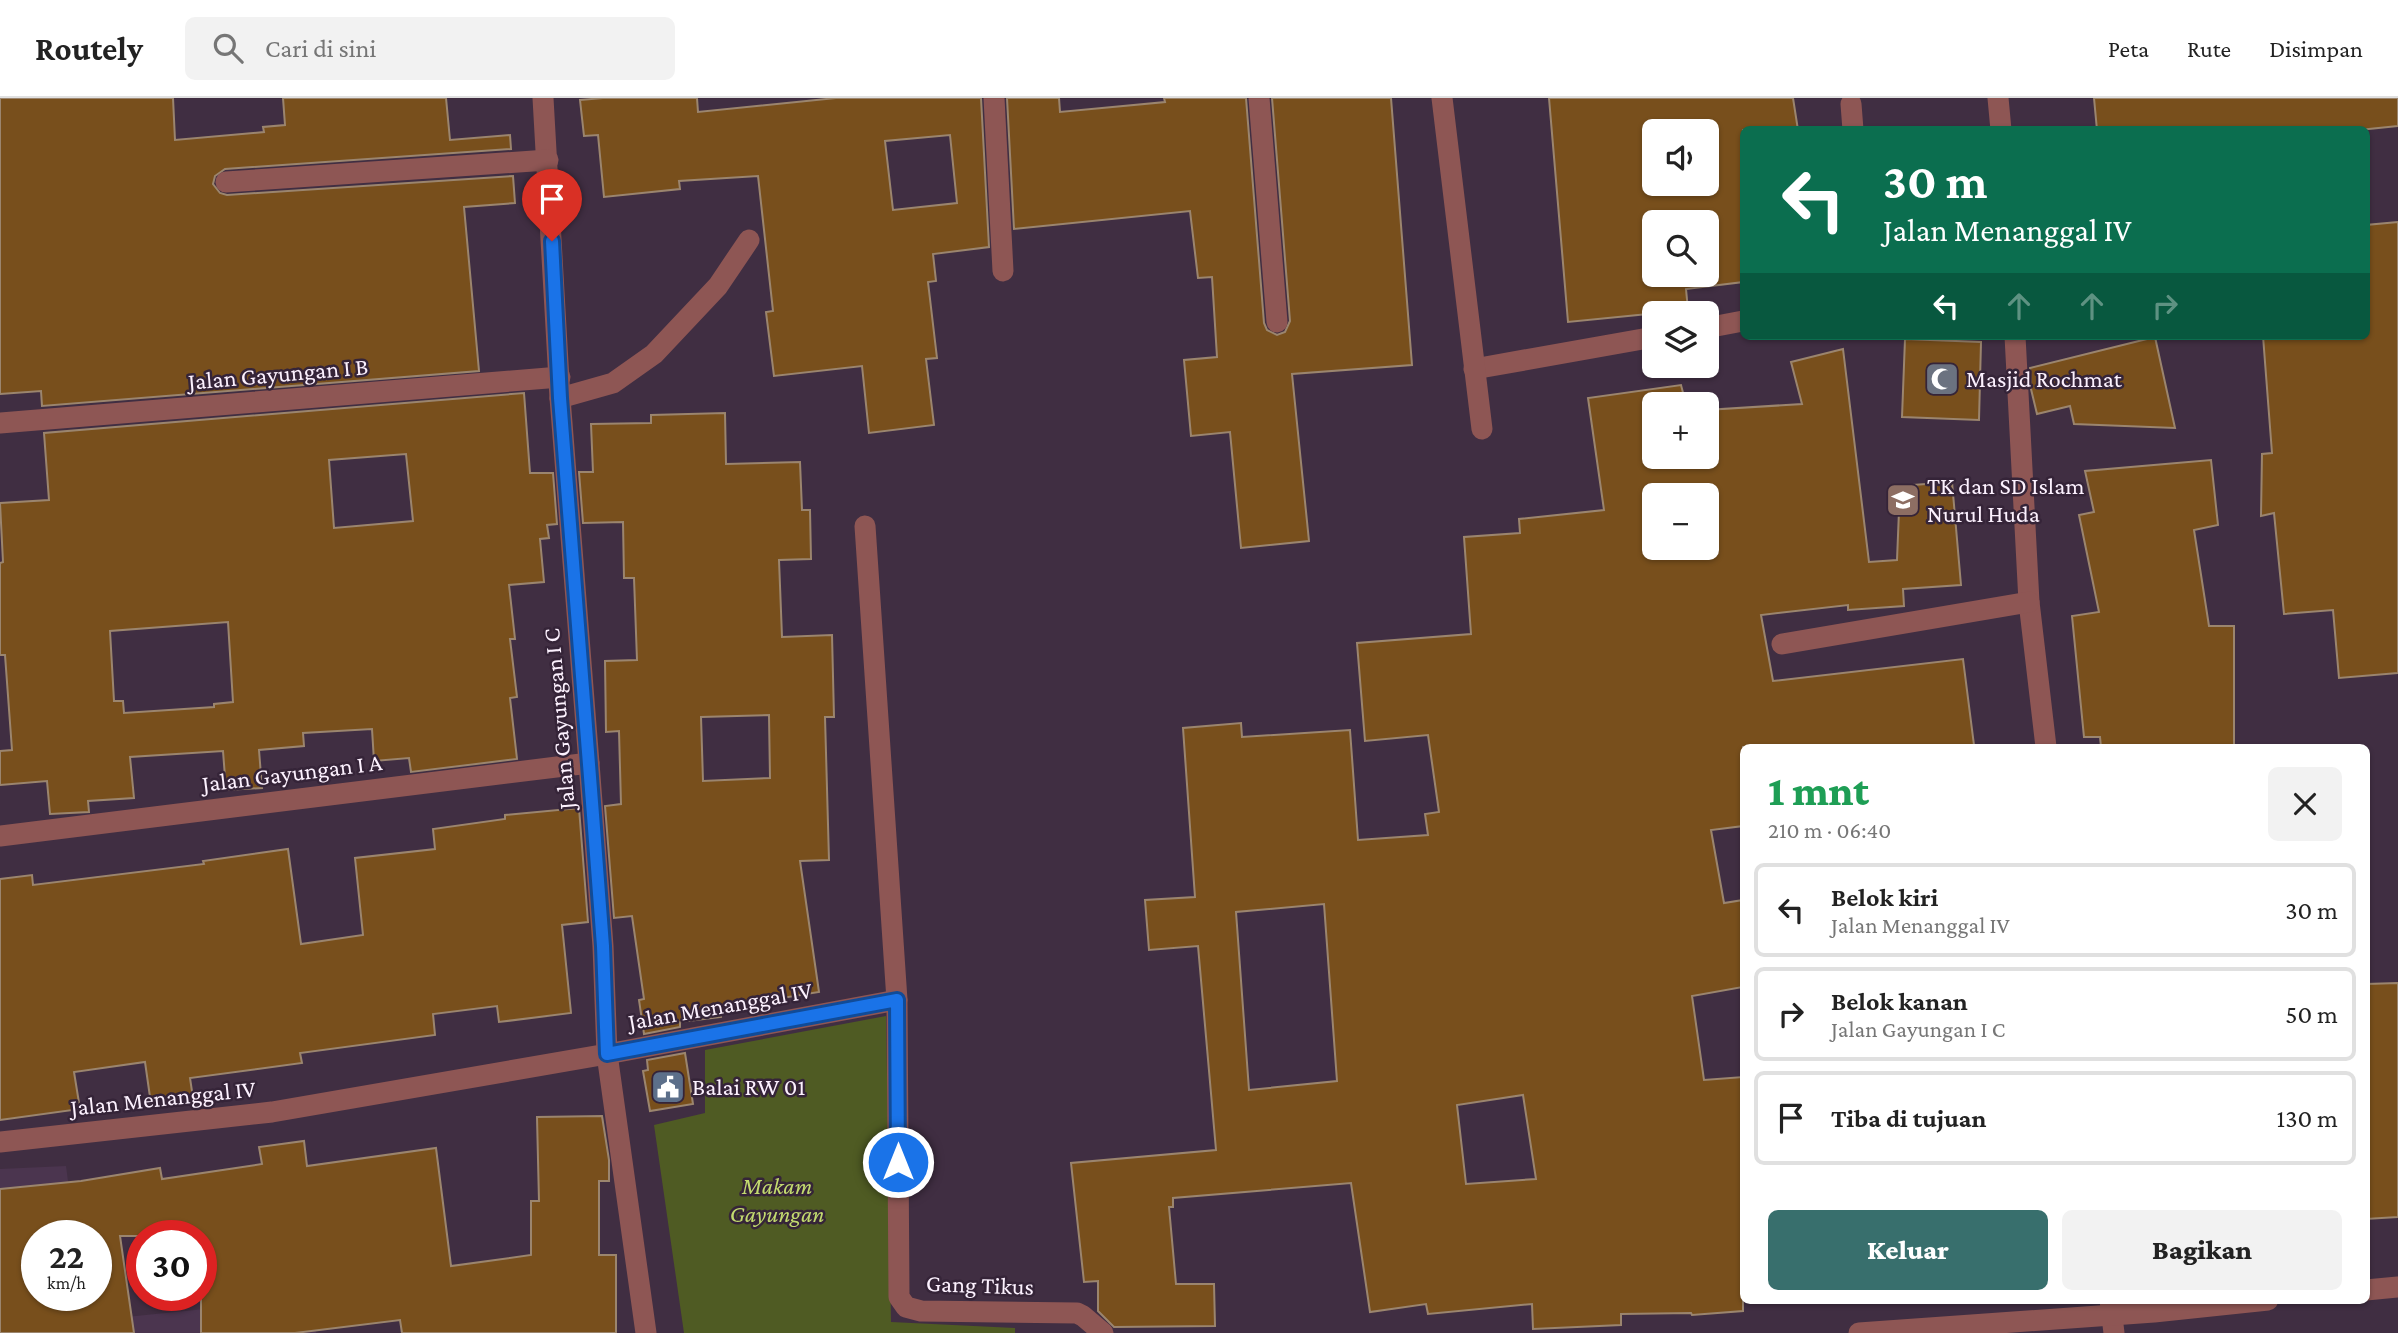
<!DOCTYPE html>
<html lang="id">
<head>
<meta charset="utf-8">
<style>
	body { margin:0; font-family:"Crimson Pro",serif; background:#f2f2f2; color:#222; height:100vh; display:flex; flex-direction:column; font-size:26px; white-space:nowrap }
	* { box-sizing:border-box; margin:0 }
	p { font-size:23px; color:#767676 }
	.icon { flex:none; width:38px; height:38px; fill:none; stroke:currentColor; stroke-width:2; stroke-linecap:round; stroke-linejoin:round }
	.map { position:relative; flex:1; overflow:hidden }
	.details { position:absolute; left:1740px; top:646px; width:630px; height:560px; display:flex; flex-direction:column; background:#fff; border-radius:10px; box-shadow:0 2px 5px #0004 }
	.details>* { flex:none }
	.guide { position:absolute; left:1740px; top:28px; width:630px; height:214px; border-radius:10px; box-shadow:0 2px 5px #0004; background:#0b6e4f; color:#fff; overflow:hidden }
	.fabs { position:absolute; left:1642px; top:21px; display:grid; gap:14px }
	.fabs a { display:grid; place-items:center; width:77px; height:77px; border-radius:10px; background:#fff; box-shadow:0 2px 5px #0004; font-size:35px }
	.speed { position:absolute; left:21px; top:1122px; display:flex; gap:14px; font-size:35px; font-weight:700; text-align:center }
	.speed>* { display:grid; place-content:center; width:91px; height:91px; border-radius:50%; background:#fff; box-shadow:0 2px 5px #0004; line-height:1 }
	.speed small { font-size:18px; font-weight:400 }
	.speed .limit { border:10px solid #d22; background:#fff; color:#111 }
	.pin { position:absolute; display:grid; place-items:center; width:60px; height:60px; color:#fff; margin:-72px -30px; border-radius:50% 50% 50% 0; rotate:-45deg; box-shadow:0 0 7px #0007 }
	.pin .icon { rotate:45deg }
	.me { position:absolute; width:77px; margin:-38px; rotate:0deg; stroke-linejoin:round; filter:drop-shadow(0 0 5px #0008) }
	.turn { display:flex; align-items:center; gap:24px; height:147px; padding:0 28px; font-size:32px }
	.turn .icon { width:91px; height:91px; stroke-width:2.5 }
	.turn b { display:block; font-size:49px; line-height:60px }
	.lanes { display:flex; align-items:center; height:66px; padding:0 28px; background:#0003; justify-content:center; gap:35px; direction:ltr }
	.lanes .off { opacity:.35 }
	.round { display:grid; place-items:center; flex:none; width:74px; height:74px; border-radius:10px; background:#f2f2f2 }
	.headline { display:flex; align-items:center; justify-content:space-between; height:119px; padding:0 28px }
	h1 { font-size:42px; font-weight:800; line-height:52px; color:#1e9e55 }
	.cta { display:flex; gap:14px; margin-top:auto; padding:14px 28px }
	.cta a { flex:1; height:80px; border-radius:10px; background:#386f6d; color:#fff; font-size:28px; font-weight:800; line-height:80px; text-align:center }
	.cta a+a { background:#f2f2f2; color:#222 }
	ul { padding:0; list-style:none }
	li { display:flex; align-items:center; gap:21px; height:94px; margin:0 14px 10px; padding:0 14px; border:4px solid #e0e0e0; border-radius:10px }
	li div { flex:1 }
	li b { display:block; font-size:26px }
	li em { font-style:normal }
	header { display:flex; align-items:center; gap:42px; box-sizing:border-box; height:98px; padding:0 35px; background:#fff; border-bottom:2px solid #e0e0e0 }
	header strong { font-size:33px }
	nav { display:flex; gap:38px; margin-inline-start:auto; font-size:24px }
	.search { width:490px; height:63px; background:#f2f2f2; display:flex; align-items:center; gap:18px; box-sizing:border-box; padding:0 24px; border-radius:10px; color:#767676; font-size:26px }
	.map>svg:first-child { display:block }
</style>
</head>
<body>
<header>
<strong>Routely</strong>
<div class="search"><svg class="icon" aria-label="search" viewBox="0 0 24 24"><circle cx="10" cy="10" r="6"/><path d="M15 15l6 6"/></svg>Cari di sini</div>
<nav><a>Peta</a><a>Rute</a><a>Disimpan</a></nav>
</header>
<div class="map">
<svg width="2398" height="1235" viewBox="0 0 2398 1235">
	<rect width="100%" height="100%" fill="#402e42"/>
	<path fill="#4b354f" d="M66 1068 75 1137 37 1138V1197L87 1223 313 1200 316 1235H0V1071Z"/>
	<path fill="#4f5b23" d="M886 918 891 1224 1015 1230V1235H684L654 1027 705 1015V952Z"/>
	<g fill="#784f1c" stroke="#9b856e" stroke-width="2" fill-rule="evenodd">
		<path d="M0 0H173L175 42 264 34 263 29 285 27 283 0H446L450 42 510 37 511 51 225 71 215 78 213 86 220 95 227 97 513 78 515 105 464 109 479 273 42 308 41 293 0 296Z"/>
		<path d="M603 0H697L698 14 836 0H981L989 149 933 156 936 183 928 184 937 260 926 261 934 327 869 335 862 268 774 278 766 214 773 213 758 78 679 83 680 91 604 99 598 37 584 38 580 2ZM950 37 957 105 893 112 885 43Z"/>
		<path d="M1007 0H1059L1060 14 1165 4 1164 0H1246L1264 225 1267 232 1277 237 1285 234 1290 223 1272 0H1391L1412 267 1292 276 1309 443 1241 450 1230 334 1191 338 1184 262 1217 259 1212 179 1198 180 1190 113 1014 131Z"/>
		<path d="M1549 0H1793L1798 32H1743V184L1686 191 1688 212 1568 224ZM1654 33H1706V86H1654ZM1654 124H1706V177H1654Z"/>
		<path d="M2094 0H2398V28L2359 32H2097Z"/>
		<path d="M2398 124V575L2339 580 2333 512 2284 516 2274 415 2261 418 2262 356 2272 355 2263 238H2366V127Z"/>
		<path d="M2155 239 2175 330 2074 326 2070 308 2037 316 2031 291 2030 270Z"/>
		<path d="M1905 241 1981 244 1979 322 1902 319Z"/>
		<path d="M1843 251 1869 464 1897 462 1900 388 1952 384 1961 487 1903 491 1904 508 1848 512V507L1761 517 1773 583 1963 561 1974 647 1955 649H1743V728L1711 732 1724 805 1743 802V889L1692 898 1704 982 1743 979V1213L1692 1217 1691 1215 1621 1216V1227L1533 1231 1532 1206 1428 1216 1426 1206 1370 1214 1351 1085 1173 1100V1109H1169L1176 1186H1214L1215 1228 1114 1229 1098 1213V1183L1084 1184 1071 1065 1216 1052 1198 848 1149 852 1145 802 1195 799 1183 630 1241 625 1242 639 1350 632 1358 742 1428 737 1425 716 1439 714 1428 637 1365 643 1357 545 1471 536 1464 439 1520 435 1519 421 1604 412 1588 300 1681 287 1686 306H1654V359H1706V312L1802 306 1791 264ZM1654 397H1706V450H1654ZM1324 806 1337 983 1249 992 1236 814ZM1523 997 1536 1081 1466 1086 1457 1007Z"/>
		<path d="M524 295 530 375H553L557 426 547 427 549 440 540 441 544 484 509 487 515 541H510L517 599 510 600 517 661 411 674 409 660 374 663 372 631 303 635 304 648 259 652 262 690 226 692 223 653 130 659 134 700 88 703 89 714 50 716 47 683 0 687V653L12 652 5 557H0V465L3 464 0 405 49 402 44 335ZM406 356 413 423 334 430 329 362ZM228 524 233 604 214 606V609L124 615 123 603H114L110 533Z"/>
		<path d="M725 315 726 366 800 364 802 412H810L811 461 779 462 782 539 832 537 834 619H825L829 762 800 763 819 894 720 910 721 919 680 924V929L644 936 639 902 644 901 632 818 614 820 605 708 621 706 619 633 606 634 605 563 637 562 634 480H624L623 424 583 425 579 374H593L591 326 651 325V317ZM769 617 770 680 703 683 701 619Z"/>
		<path d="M2211 362 2218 427 2194 432 2209 528H2234V649H2101L2100 639H2084L2072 518 2099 514 2079 417 2094 414 2085 373Z"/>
		<path d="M579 710 588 824 562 827 571 915 499 924 497 908 433 916 435 937 300 955 302 965 190 980 193 1000 151 1006 145 964 74 974 80 1011 0 1022V781L32 777 33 787 204 766 203 763 288 751 301 846 363 837 355 760 435 751 433 731 505 721V717Z"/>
		<path d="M2398 885V1119L2366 1121V886Z"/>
		<path d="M685 955 693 1006 650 1013 643 973 648 972 647 962Z"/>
		<path d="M602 1018 609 1062V1083H599V1157H616V1235H402L400 1222 295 1235H201V1138H120L134 1235H0V1091L81 1083 160 1070 162 1081 262 1066 259 1049 304 1043 307 1068 436 1050 451 1168 531 1157V1103H539L537 1019ZM37 1138H96V1197H37Z"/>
	</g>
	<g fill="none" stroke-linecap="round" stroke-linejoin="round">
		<g stroke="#8e5654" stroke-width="21">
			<path d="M1851 6 1853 32"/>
			<path d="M1706 230 1743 223"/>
			<path d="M1474 271 1654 239"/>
		</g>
		<g stroke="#8e5654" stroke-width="21">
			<path d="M543 0 560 300 589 665 603 848 607 956 646 1235"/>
			<path d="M994 0 1003 173"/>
			<path d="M1259 0 1277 224"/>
			<path d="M1442 0 1482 331"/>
			<path d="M1998 0 2001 32"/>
			<path d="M226 84 548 62"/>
			<path d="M2015 238 2029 504 2046 649"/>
			<path d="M560 300 613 285 654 256 718 188 749 142"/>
			<path d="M0 325 560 279"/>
			<path d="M1782 546 2029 504"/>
			<path d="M0 738 589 665"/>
			<path d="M897 902 899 1199 906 1209 921 1213 1077 1215 1083 1218 1103 1235"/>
			<path d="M0 1044 272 1014 607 956 897 902 865 428"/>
			<path d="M2366 1192 2398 1189"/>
			<path d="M2110 1202 2114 1235"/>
			<path d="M1859 1235 2154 1214 2268 1202"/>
		</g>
	</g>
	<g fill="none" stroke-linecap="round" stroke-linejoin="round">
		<g stroke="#114b97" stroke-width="18">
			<path id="route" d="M552 143 560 300 593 717 603 848 607 956 897 902 898 1064"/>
		</g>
		<use href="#route" stroke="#1a73e8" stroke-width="12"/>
	</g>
	<defs>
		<g id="mosque-square" transform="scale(1.75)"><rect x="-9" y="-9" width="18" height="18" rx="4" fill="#6b7280" stroke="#352438"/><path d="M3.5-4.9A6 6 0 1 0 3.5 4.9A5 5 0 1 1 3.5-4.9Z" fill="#fff"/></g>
		<g id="school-square" transform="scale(1.75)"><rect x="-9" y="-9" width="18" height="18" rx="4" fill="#8d6e63" stroke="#352438"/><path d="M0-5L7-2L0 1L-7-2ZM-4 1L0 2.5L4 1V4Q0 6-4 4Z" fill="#fff"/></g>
		<g id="civic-square" transform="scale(1.75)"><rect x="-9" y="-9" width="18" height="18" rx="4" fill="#5c6f8a" stroke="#352438"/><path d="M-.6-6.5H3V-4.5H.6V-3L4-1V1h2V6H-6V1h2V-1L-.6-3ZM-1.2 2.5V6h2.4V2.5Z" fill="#fff"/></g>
	</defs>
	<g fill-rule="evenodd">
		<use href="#mosque-square" x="1942" y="281"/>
		<use href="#school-square" x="1903" y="402"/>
		<use href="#civic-square" x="668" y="989"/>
	</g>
	<g text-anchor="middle" stroke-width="5" stroke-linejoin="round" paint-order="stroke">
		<g font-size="24" fill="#fcf1fe" stroke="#352438">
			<text transform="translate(278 276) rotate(-5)" y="8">Jalan Gayungan I B</text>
			<text transform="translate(559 621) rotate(-95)" y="8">Jalan Gayungan I C</text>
			<text transform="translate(292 675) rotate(-7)" y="8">Jalan Gayungan I A</text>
			<text transform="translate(720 908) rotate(-10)" y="8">Jalan Menanggal IV</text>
			<text transform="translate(163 1000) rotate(-6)" y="8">Jalan Menanggal IV</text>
			<text transform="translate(980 1187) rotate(2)" y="8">Gang Tikus</text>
		</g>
		<g font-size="24" fill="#fcf1fe" stroke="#352438" text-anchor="start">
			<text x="1966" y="289">Masjid Rochmat</text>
			<text x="1927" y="396">TK dan SD Islam<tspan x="1927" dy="28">Nurul Huda</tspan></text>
			<text x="692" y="997">Balai RW 01</text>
		</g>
		<g font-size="24" font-style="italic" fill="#c3db6f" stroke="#352438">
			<text x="777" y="1096">Makam<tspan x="777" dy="28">Gayungan</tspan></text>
		</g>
	</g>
</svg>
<div class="fabs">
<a><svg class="icon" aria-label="sound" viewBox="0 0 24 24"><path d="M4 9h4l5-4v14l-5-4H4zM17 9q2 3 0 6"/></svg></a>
<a><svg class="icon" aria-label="search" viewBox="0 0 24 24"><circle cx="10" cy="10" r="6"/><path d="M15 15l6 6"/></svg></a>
<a><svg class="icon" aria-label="layers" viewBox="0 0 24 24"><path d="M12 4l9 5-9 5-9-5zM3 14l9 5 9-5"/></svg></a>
<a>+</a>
<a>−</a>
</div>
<div class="speed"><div>22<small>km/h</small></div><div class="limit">30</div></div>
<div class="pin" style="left:552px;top:143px;background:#d93025"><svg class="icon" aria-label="arrive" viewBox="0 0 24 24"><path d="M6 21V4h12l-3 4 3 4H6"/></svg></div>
<svg class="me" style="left:898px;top:1064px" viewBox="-20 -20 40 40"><circle r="17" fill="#1a73e8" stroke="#fff" stroke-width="3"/><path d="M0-11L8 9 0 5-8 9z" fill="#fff"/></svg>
<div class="guide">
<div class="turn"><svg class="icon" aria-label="left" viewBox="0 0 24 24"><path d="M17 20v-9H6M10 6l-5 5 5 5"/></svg><div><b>30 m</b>Jalan Menanggal IV</div></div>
<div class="lanes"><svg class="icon" aria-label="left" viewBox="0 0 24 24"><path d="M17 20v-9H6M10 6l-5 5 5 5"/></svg><svg class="icon off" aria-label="ahead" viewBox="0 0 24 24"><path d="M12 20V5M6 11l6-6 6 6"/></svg><svg class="icon off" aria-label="ahead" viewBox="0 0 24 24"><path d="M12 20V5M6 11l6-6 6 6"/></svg><svg class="icon off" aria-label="right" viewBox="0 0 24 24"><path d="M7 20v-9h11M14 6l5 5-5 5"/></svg></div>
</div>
<section class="details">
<div class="headline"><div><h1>1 mnt</h1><p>210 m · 06:40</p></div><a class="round"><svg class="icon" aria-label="close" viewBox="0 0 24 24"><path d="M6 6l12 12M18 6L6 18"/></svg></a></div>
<ul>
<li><svg class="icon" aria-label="left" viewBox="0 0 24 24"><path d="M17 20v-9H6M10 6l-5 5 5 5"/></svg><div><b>Belok kiri</b><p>Jalan Menanggal IV</p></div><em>30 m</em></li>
<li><svg class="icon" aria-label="right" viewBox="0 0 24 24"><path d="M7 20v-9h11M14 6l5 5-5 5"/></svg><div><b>Belok kanan</b><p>Jalan Gayungan I C</p></div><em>50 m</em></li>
<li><svg class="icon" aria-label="arrive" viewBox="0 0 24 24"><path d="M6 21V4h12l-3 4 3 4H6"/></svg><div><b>Tiba di tujuan</b></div><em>130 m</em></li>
</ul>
<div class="cta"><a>Keluar</a><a>Bagikan</a></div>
</section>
</div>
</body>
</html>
